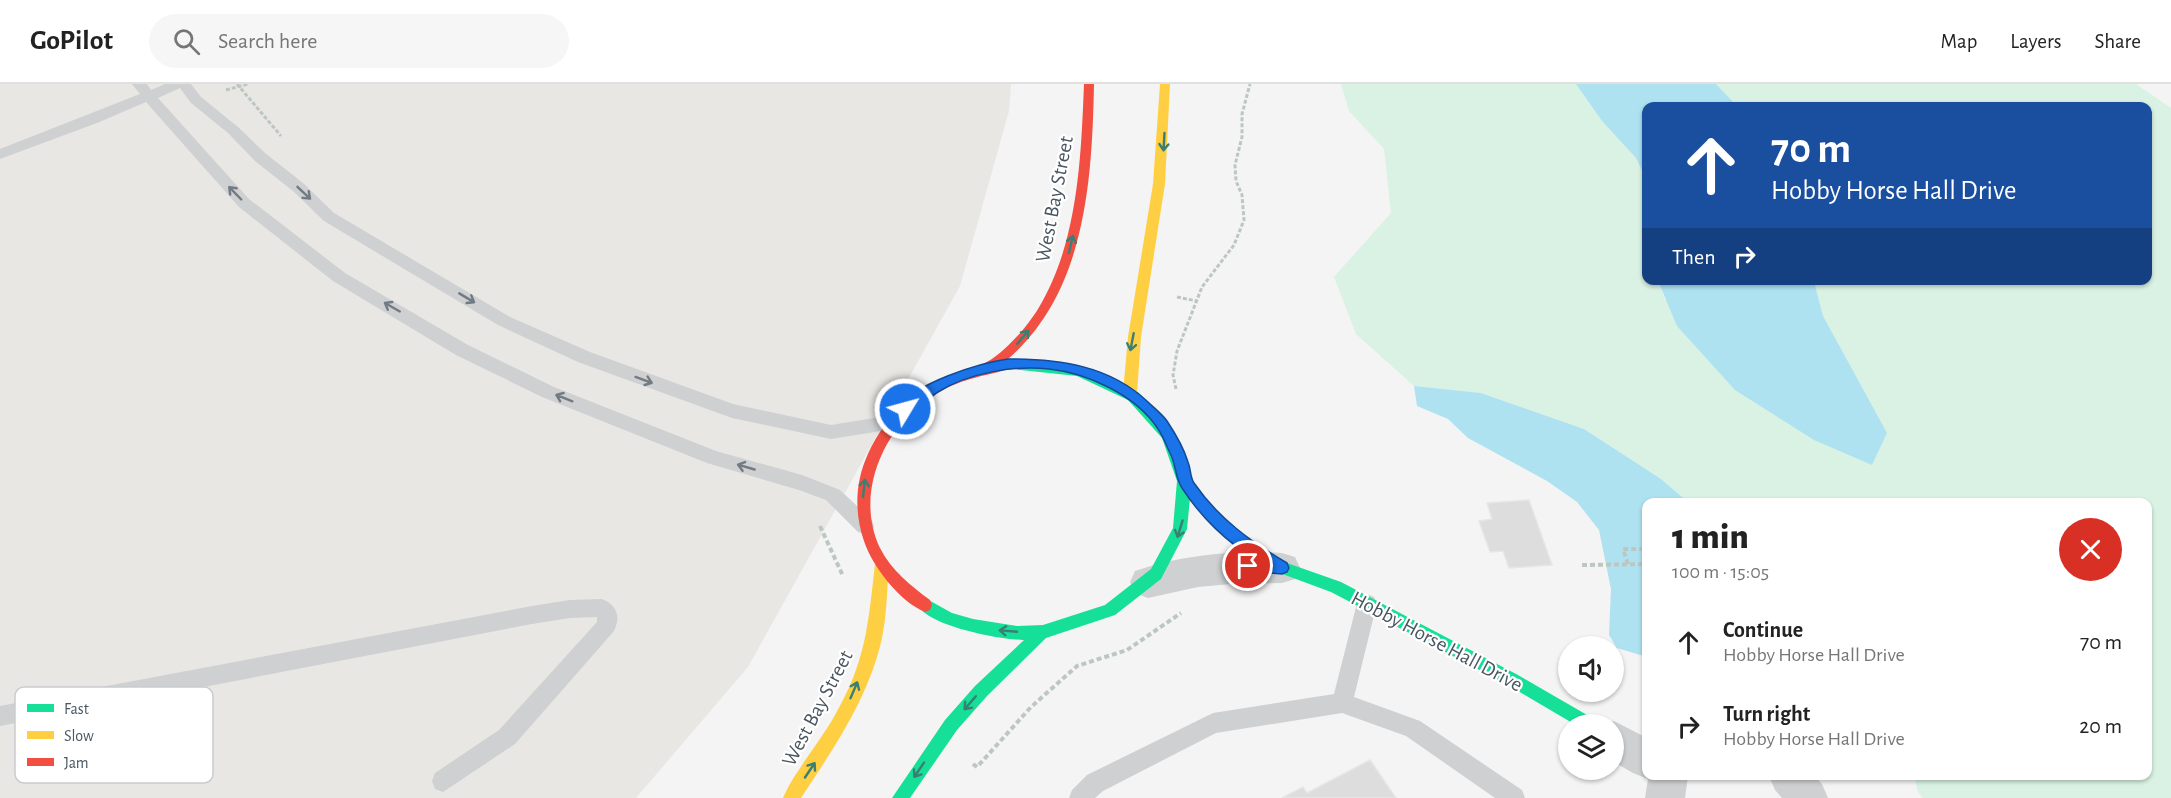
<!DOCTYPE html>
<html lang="en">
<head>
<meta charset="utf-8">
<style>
	body { margin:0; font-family:"Alegreya Sans",sans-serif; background:#f6f6f6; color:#222; height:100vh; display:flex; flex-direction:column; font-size:22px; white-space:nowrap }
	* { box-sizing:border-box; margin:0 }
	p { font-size:20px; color:#767676 }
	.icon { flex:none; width:33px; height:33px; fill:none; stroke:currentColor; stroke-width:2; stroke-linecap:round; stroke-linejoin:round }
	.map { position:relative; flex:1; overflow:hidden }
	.details { position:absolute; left:1642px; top:414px; width:510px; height:282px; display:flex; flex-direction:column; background:#fff; border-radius:12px; box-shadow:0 2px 4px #0004 }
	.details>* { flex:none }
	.hud { position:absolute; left:1642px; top:18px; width:510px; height:183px; border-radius:12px; box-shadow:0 2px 4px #0004; background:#1a4fa0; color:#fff; overflow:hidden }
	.fabs { position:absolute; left:1558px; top:552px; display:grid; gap:12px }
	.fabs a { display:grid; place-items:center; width:66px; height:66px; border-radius:50%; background:#fff; box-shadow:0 2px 4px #0004; font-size:30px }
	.pin { position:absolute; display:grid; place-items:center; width:51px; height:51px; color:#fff; margin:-26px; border:3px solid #fff; border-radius:50%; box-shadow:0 2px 6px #0007 }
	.me { position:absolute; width:66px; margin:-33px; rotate:53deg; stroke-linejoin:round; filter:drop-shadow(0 0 4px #0008) }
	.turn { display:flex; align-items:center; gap:21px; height:126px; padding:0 30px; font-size:27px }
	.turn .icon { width:78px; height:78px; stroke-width:2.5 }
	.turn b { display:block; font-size:42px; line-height:51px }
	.then { display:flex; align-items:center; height:57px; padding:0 30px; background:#0003; gap:12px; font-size:22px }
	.round { display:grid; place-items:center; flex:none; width:63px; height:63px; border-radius:32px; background:#f6f6f6 }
	.overview { display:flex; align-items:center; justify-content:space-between; height:102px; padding:0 30px }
	h1 { font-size:36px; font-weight:800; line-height:45px }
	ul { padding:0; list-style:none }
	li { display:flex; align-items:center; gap:18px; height:84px; padding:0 30px }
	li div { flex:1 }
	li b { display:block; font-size:22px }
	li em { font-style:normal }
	header { display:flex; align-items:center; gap:36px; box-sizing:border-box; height:84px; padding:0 30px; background:#fff; border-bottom:2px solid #e0e0e0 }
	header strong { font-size:28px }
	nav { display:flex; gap:33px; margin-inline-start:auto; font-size:21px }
	.search { width:420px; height:54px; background:#f6f6f6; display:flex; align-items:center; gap:15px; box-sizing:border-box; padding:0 21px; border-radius:33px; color:#767676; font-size:22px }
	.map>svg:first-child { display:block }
</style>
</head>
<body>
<header>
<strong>GoPilot</strong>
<div class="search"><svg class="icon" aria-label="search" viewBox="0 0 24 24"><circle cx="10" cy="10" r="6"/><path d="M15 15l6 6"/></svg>Search here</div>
<nav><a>Map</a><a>Layers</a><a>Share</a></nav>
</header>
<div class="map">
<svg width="2171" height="714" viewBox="0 0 2171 714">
	<rect width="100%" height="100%" fill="#f4f4f4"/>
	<path fill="#e8e7e3" d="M0 0H1011L1009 27 960 202 748 583 636 714H0Z"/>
	<path fill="#d9f2e3" d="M1341 0H1576L1602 37 1636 74 1647 97V196L1658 197 1665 216 1852 287 1823 232 1814 197 2148 196V22H1737L1716 0H2136L2171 24V714H1923L1918 708 1914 692H2148V418H1688L1661 395 1584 345 1481 309 1414 302 1356 250 1334 193 1391 129 1384 65 1349 27Z"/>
	<g fill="#aee2f0">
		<path d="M1576 0H1716L1737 22H1647V97L1636 74 1602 37Z"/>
		<path d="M1658 197H1814L1823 232 1887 349 1872 381 1814 356 1735 306 1677 242Z"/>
		<path d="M1414 302 1481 309 1584 345 1661 395 1688 418H1647V573L1617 564 1609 551 1611 505 1599 446 1577 418 1547 397 1468 354 1448 335 1417 322Z"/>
	</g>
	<g fill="#ddddde" stroke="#e5e6e7" stroke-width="1.5">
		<path d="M1529 416 1552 481 1509 484 1503 467 1490 468 1479 437 1492 435 1487 419Z"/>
		<path d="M1370 676 1396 714H1282L1303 703 1307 709Z"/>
	</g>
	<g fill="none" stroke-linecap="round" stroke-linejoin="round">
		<g stroke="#bcc7c4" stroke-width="3" stroke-dasharray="4 2" stroke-linecap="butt">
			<path d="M237 0 281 52"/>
			<path d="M226 6 248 0"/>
			<path d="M1177 213 1197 217"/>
			<path d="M1176 305 1173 291 1177 267 1202 203 1234 161 1244 136 1242 111 1236 97 1235 81 1242 53V30L1250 0"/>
		</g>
		<g stroke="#bcc7c4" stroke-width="4" stroke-dasharray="5 3" stroke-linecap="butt">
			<path d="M820 442 843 492"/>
			<path d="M1628 480 1623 465H1642"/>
			<path d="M1582 481 1647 480"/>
			<path d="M973 680 977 683 1031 623 1077 582 1127 566 1181 529"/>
		</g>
		<g fill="#ced0d2" fill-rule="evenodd">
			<path d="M132 0H147L151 6 165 0H191L201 13 238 43 265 69 303 99 334 129 510 233 590 268 733 320 831 341 893 331 899 333 902 338 899 343 893 345 831 355 732 334 578 278 498 241 324 137 293 107 255 77 228 49 191 19 180 4 158 14 249 115 345 189 468 261 554 303 716 367 802 391 840 406 872 436 874 442 872 448 865 450 858 448 826 416 799 406 707 379 542 313 456 271 333 197 239 123 146 18 97 39 0 75V65L140 10Z"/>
			<path d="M1367 510 1374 513 1377 519 1354 613 1420 637 1522 706 1525 714H1495L1406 652 1342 629 1216 649 1103 707 1095 714H1069L1072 706 1087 691 1213 629 1334 610 1357 519 1360 513Z"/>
			<path d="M602 515C617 521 621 533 614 547L515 660 443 708 435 705 432 697 435 689 499 646 597 538V533L570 534 532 540 0 642V622L532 522 570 516Z"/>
		</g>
		<g fill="#ced0d2" fill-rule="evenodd">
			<path d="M1265 468 1282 469 1295 473 1300 484 1295 495 1282 499 1231 500 1198 503 1148 514 1135 509 1130 498 1135 487C1177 472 1221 468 1265 468Z"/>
			<path d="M1614 637 1647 654V692H1688L1685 714H1645L1648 695 1633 689 1614 678V640H1606Z"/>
			<path d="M1769 692H1815L1822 700 1828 714H1782L1775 706Z"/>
		</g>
		<path fill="#16e098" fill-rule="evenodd" d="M1008 275 1079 282 1138 308 1173 347 1190 395 1209 419 1231 441 1257 462 1287 479 1341 498 1518 591 1594 635 1596 640H1574L1508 601 1331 508 1277 488 1247 470 1221 449 1190 414 1187 445 1161 495 1115 531 1046 554 987 612 957 646 910 714H892L945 636 975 602 1024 556C1002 556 927 542 918 521L920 516 925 514 952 529 973 535 1017 542 1043 541 1105 521 1151 485 1173 444 1177 397 1162 354 1128 316 1077 292 1003 284 1002 280 1003 276Z"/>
		<g fill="#ffcf43" fill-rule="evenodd">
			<path d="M1160 0H1170L1165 100 1141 253 1137 309 1130 314 1123 309 1128 253 1153 100Z"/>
			<path d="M882 474 887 476 889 480C887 504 887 530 882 554 869 613 834 664 801 714H783C794 688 820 658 835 631 866 577 868 541 875 480L877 476Z"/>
		</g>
		<path fill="#f24e42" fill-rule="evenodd" d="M1084 0H1094C1092 97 1086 207 1008 275L1013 276 1014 280 1013 284C982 293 960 294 931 313 884 343 854 410 880 464 891 486 911 502 930 516L932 521 930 526 925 528C900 518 872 482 864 457 855 431 855 403 865 377 882 335 911 306 953 290 963 286 974 284 983 280 1002 272 1027 243 1038 225 1078 159 1081 75 1084 0Z"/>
	</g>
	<defs><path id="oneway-shaft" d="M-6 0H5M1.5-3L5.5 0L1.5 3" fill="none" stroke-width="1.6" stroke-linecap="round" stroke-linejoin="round" transform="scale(1.5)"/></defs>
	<g stroke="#3a7f72">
		<use href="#oneway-shaft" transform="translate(1164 58) rotate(93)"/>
		<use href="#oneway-shaft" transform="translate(1071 160) rotate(-77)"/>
		<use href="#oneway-shaft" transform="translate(1023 253) rotate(-50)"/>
		<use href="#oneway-shaft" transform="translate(1132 258) rotate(101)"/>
		<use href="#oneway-shaft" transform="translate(864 404) rotate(-84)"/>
		<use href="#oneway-shaft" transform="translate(1180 445) rotate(107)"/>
		<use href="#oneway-shaft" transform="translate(1008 547) rotate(-175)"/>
		<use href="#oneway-shaft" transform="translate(854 606) rotate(-67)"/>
		<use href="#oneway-shaft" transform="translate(970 619) rotate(131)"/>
		<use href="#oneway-shaft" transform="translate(810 686) rotate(-56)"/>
		<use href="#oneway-shaft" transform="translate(919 686) rotate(124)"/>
	</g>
	<g stroke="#727b83">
		<use href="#oneway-shaft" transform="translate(235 109) rotate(-134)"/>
		<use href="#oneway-shaft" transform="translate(304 109) rotate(43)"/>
		<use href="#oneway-shaft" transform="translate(467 214) rotate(31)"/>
		<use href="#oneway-shaft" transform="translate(392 223) rotate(-150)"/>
		<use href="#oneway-shaft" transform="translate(644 296) rotate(20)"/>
		<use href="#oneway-shaft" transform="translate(564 314) rotate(-158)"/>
		<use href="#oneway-shaft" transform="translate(746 383) rotate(-164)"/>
	</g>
	<path fill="#1a73e8" stroke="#114b97" stroke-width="1.5" d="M1008 275C1059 275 1109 281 1148 318 1154 324 1162 330 1167 337 1175 349 1184 365 1188 378 1191 385 1190 393 1194 399 1218 434 1251 458 1287 479L1289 484 1287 488 1282 490 1243 487 1241 482 1243 478 1257 476C1227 459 1200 432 1182 404 1175 394 1176 380 1170 369 1166 361 1163 352 1158 345 1136 311 1087 289 1049 285 1015 281 968 289 938 308 928 314 913 333 900 329L898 325C913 299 980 279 1008 275Z"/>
	<g text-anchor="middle" stroke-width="4.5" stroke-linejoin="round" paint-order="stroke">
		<g font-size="21" fill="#4a5661" stroke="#fff">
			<text transform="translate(1054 115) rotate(-79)" y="7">West Bay Street</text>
			<text transform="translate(1437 557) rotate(28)" y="7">Hobby Horse Hall Drive</text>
			<text transform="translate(817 624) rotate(-62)" y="7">West Bay Street</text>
		</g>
	</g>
	<rect x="15" y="603" width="198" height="96" rx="9" fill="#fff" stroke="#c9ccd0" stroke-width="1.5"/>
	<rect x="27" y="620" width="27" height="8" fill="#16e098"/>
	<rect x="27" y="647" width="27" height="8" fill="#ffcf43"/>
	<rect x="27" y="674" width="27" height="8" fill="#f24e42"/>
	<g font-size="16" fill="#4a5661">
		<text x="64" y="630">Fast</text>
		<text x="64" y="657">Slow</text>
		<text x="64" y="684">Jam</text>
	</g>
</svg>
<div class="fabs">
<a><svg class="icon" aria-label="sound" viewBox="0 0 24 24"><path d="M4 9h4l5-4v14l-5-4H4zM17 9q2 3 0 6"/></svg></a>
<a><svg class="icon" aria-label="layers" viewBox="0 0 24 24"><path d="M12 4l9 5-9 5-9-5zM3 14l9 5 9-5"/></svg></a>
</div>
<div class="pin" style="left:1248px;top:482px;background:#d93025"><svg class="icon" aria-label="arrive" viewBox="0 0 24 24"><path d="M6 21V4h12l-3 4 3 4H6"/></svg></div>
<svg class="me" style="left:905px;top:325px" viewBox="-20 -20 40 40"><circle r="17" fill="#1a73e8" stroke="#fff" stroke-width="3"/><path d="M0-11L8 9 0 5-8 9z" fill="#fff"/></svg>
<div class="hud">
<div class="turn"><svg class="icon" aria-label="ahead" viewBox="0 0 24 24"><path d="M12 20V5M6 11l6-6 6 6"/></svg><div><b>70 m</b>Hobby Horse Hall Drive</div></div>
<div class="then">Then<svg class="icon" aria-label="right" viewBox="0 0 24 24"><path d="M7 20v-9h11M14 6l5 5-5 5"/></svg></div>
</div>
<section class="details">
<div class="overview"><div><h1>1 min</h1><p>100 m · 15:05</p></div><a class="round" style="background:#d93025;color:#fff"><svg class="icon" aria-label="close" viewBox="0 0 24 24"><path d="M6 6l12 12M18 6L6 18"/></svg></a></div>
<ul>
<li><svg class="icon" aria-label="ahead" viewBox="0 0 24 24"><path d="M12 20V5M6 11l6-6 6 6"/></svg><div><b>Continue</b><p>Hobby Horse Hall Drive</p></div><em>70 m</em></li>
<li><svg class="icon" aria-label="right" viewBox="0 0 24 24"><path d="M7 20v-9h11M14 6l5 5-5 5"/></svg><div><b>Turn right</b><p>Hobby Horse Hall Drive</p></div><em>20 m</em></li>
</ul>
</section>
</div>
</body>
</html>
